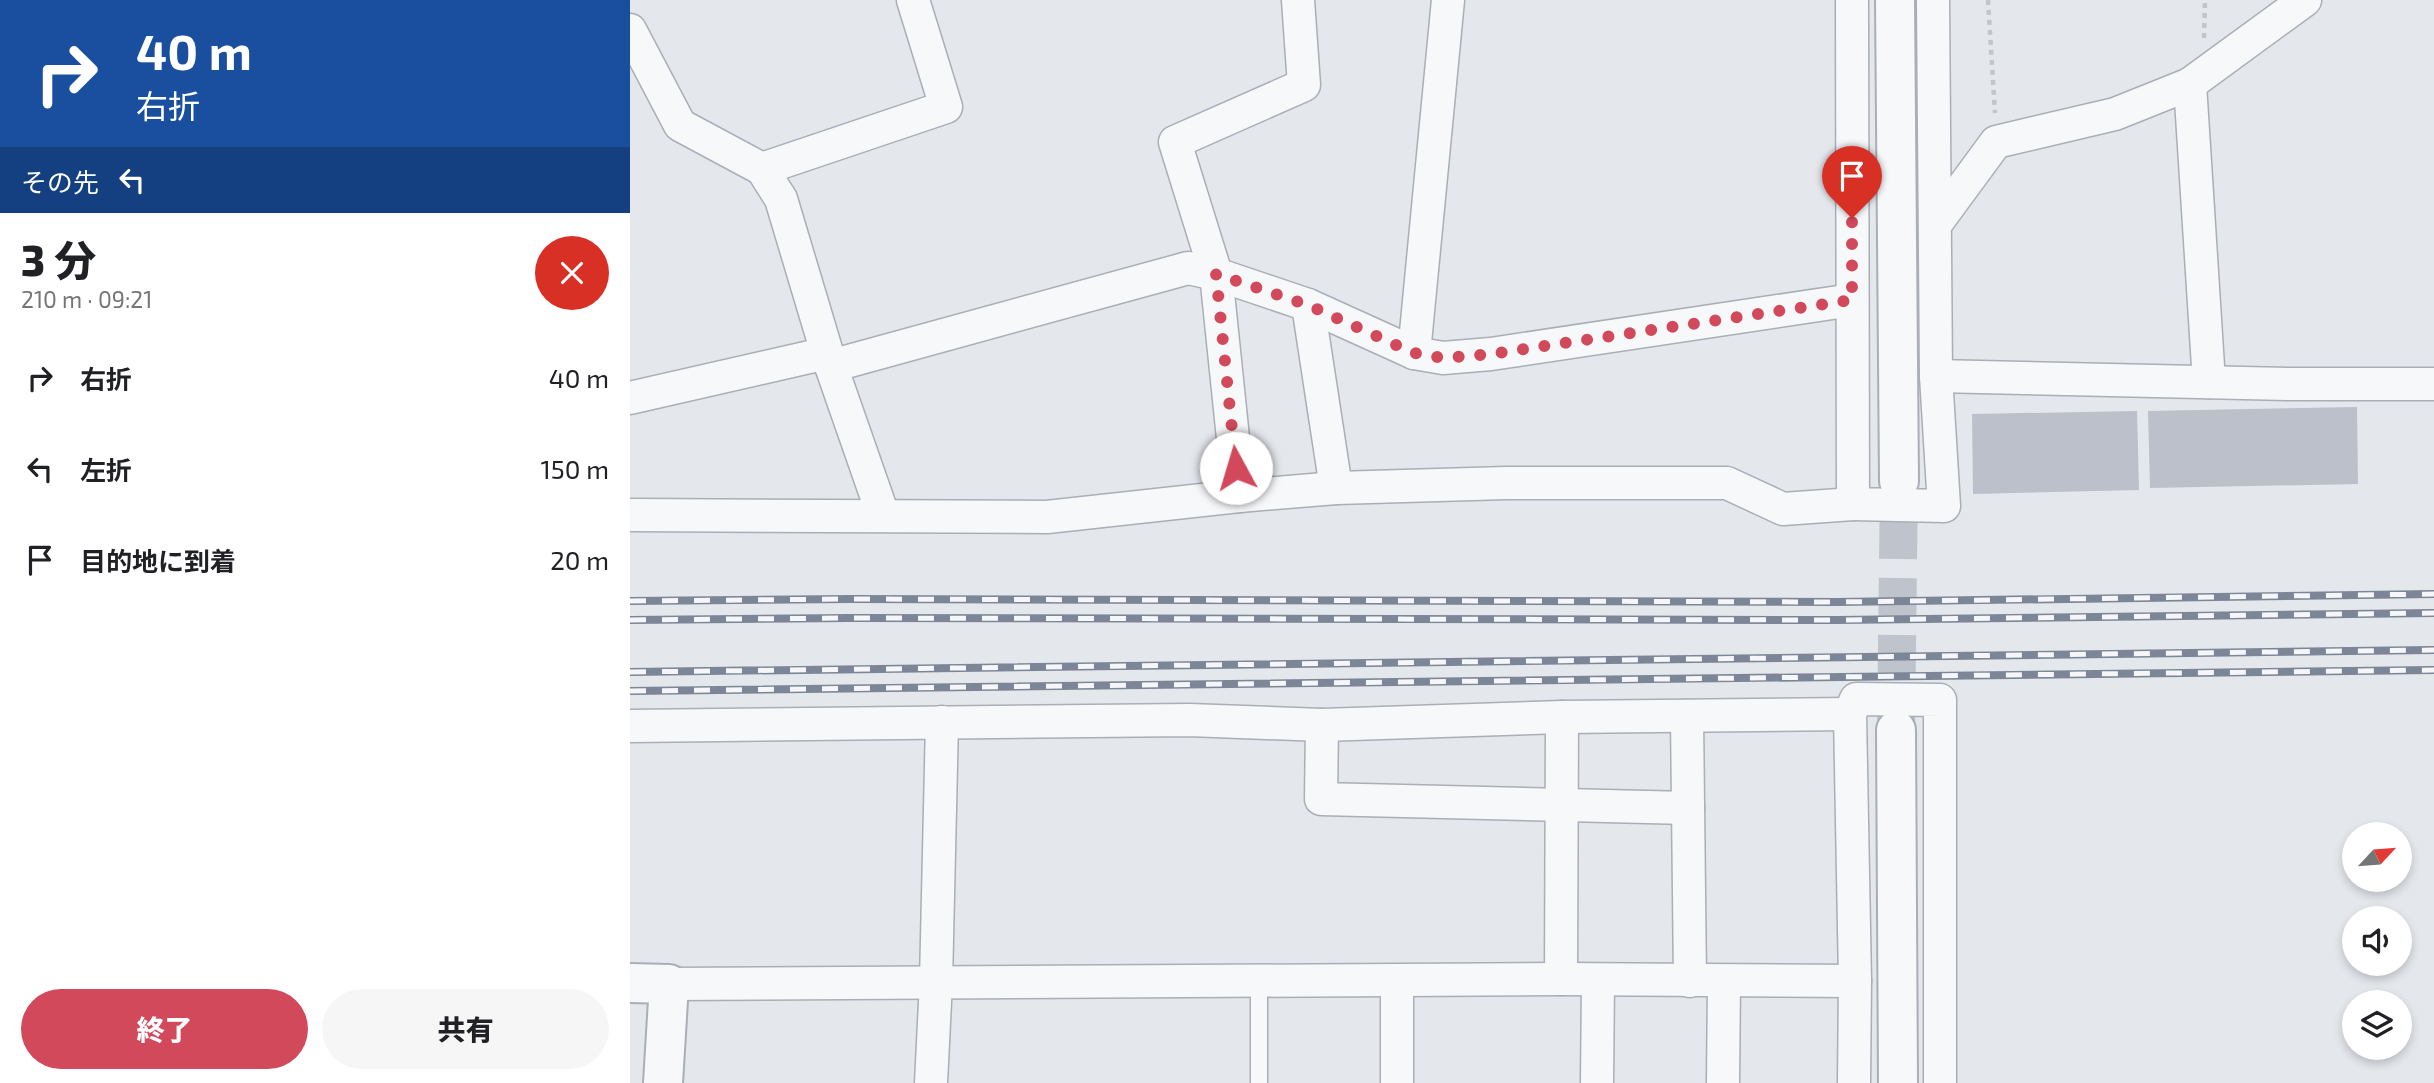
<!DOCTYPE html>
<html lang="ja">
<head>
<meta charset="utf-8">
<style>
	body { margin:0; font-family:"Exo 2","Noto Sans JP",sans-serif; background:#f6f6f6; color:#202124; height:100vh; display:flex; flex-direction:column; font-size:26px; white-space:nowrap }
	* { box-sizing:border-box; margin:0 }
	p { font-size:23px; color:#757577 }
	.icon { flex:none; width:38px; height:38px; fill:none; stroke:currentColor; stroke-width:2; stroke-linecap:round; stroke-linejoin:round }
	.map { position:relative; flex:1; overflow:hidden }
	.side { display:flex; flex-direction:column; background:#fff; width:630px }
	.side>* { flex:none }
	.top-card { background:#1a4fa0; color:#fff; overflow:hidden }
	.needle { width:46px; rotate:64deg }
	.buttons { position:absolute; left:1712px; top:822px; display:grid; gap:14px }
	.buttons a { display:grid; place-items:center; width:70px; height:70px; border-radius:50%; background:#fff; box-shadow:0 4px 10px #0003; font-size:35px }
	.pin { position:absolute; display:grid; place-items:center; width:60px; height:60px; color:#fff; margin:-72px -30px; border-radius:50% 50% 50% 0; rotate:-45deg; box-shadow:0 0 7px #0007 }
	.pin .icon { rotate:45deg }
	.me { position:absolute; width:77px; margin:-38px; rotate:354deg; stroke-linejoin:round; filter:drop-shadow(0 0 5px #0008) }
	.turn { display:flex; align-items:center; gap:24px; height:147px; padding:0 21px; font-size:32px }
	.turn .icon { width:91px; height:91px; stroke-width:2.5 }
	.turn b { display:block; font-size:49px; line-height:60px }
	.then { display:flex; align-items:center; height:66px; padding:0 21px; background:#0003; gap:14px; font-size:26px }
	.round { display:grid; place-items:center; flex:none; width:74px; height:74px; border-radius:37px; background:#f6f6f6 }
	.summary { display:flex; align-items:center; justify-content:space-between; height:119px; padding:0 21px }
	h1 { font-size:42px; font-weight:800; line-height:52px }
	.primary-button { display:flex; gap:14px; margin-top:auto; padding:14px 21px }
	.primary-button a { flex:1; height:80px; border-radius:42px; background:#d1495b; color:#fff; font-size:28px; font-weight:800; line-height:80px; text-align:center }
	.primary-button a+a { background:#f6f6f6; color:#202124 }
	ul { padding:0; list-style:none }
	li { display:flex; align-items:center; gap:21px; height:91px; padding:0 21px }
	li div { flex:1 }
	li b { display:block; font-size:26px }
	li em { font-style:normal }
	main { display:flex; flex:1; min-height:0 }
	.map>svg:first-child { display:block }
</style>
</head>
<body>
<main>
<section class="side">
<div class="top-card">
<div class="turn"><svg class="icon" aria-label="right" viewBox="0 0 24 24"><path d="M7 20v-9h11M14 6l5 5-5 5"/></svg><div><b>40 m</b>右折</div></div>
<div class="then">その先<svg class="icon" aria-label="left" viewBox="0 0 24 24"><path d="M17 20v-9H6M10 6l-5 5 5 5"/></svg></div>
</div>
<div class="summary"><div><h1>3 分</h1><p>210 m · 09:21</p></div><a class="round" style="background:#d93025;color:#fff"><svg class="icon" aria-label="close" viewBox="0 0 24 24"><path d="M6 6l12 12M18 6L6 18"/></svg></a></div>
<ul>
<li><svg class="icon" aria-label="right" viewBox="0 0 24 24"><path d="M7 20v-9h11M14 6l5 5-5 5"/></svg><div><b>右折</b></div><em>40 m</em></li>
<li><svg class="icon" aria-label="left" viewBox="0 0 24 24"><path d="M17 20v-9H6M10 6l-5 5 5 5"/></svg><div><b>左折</b></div><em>150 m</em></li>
<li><svg class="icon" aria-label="arrive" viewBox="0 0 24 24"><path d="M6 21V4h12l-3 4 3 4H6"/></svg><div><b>目的地に到着</b></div><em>20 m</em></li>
</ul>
<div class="primary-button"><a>終了</a><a>共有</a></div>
</section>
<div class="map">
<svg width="1804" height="1083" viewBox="0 0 1804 1083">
	<rect width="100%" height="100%" fill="#e4e7ec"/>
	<g fill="#bbc0ca">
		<path d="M1727 407 1728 484 1520 488 1518 411Z"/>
		<path d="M1507 411 1509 490 1343 494 1342 414Z"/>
	</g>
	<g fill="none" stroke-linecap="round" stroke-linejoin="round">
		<path stroke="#bfc3cb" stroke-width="38" stroke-dasharray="38 19" stroke-linecap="butt" d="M1266 730 1269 481"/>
		<g stroke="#a9aeb7" stroke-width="19">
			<path id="service" d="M629 1083V981"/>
		</g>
		<g stroke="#a9aeb7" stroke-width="35">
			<g id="minor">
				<path d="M1222 0 1223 504 1314 506 1306 376 1303 0"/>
				<path d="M0 30 50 125 132 169 151 199 201 366 253 515"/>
				<path d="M1560 84 1579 382"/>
				<path d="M132 169 316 107 283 0"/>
				<path d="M1305 225 1366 142 1485 114 1560 84 1675 0"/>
				<path d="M678 305 706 488"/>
				<path d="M784 353 818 0"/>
				<path d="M201 366 558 268 586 274 678 305 784 353 813 358 861 354 1222 300"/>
				<path d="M1306 376 1658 384H1804"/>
				<path d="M0 398 197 353"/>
				<path d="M609 496 586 274 545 142 674 85 668 0"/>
				<path d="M0 515 417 517 609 496 706 488 876 483H1097L1153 509 1223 504"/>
				<path d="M1057 716 1060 981"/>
				<path d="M692 725 691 799 1058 808"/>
				<path d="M0 726 559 720 692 725 932 717 1220 714"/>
				<path d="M931 979 932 717"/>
				<path d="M39 984 931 979 1225 981"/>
				<path d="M301 1083 306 982 312 722"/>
				<path d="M767 1083V981"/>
				<path d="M967 1083 968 981"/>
				<path d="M1093 1083 1094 981"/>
				<path d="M1224 1083 1225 981 1220 714 1226 699 1310 700V1083"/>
			</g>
		</g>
		<g stroke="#a9aeb7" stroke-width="42">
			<g id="tertiary">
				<path d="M1265 0 1269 481"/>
				<path d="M1266 730 1268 1083"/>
				<path d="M0 983 39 984 33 1083"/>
			</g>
		</g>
		<g stroke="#c2c5cb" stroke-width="4.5" stroke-dasharray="5 5" stroke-linecap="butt">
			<path d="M1358 0 1365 113"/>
			<path d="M1574 38 1575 0"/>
		</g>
		<use href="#service" stroke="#f7f8fa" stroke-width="16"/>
		<use href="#minor" stroke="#f7f8fa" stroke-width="32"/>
		<use href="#tertiary" stroke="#f7f8fa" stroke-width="38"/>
		<g stroke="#7d8696" stroke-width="8">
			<g id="rail">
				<path d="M0 601 221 599 1206 602 1804 594"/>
				<path d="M0 620 219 618 1207 620 1804 613"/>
				<path d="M0 672 1804 650"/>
				<path d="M0 691 1804 670"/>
			</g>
		</g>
		<use href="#rail" stroke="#f4f6f9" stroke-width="5" stroke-dasharray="16" stroke-linecap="butt"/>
	</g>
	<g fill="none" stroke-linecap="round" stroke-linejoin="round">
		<path stroke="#d1495b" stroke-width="12" stroke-dasharray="0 21.6" d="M606 468 586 274 678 305 784 353 813 358 861 354 1222 300V218"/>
	</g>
</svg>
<div class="buttons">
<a><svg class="needle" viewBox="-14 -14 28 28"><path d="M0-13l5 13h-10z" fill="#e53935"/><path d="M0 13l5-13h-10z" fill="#757577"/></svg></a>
<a><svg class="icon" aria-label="sound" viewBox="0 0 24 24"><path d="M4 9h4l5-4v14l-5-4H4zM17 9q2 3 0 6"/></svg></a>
<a><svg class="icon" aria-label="layers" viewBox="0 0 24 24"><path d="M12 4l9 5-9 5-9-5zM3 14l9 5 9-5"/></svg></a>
</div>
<div class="pin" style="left:1222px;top:218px;background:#d93025"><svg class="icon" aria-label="arrive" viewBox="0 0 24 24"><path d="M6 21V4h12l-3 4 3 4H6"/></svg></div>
<svg class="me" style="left:606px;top:468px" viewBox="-20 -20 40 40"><circle r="19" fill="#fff"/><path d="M0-13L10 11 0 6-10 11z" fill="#d1495b"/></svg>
</div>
</main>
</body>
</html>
